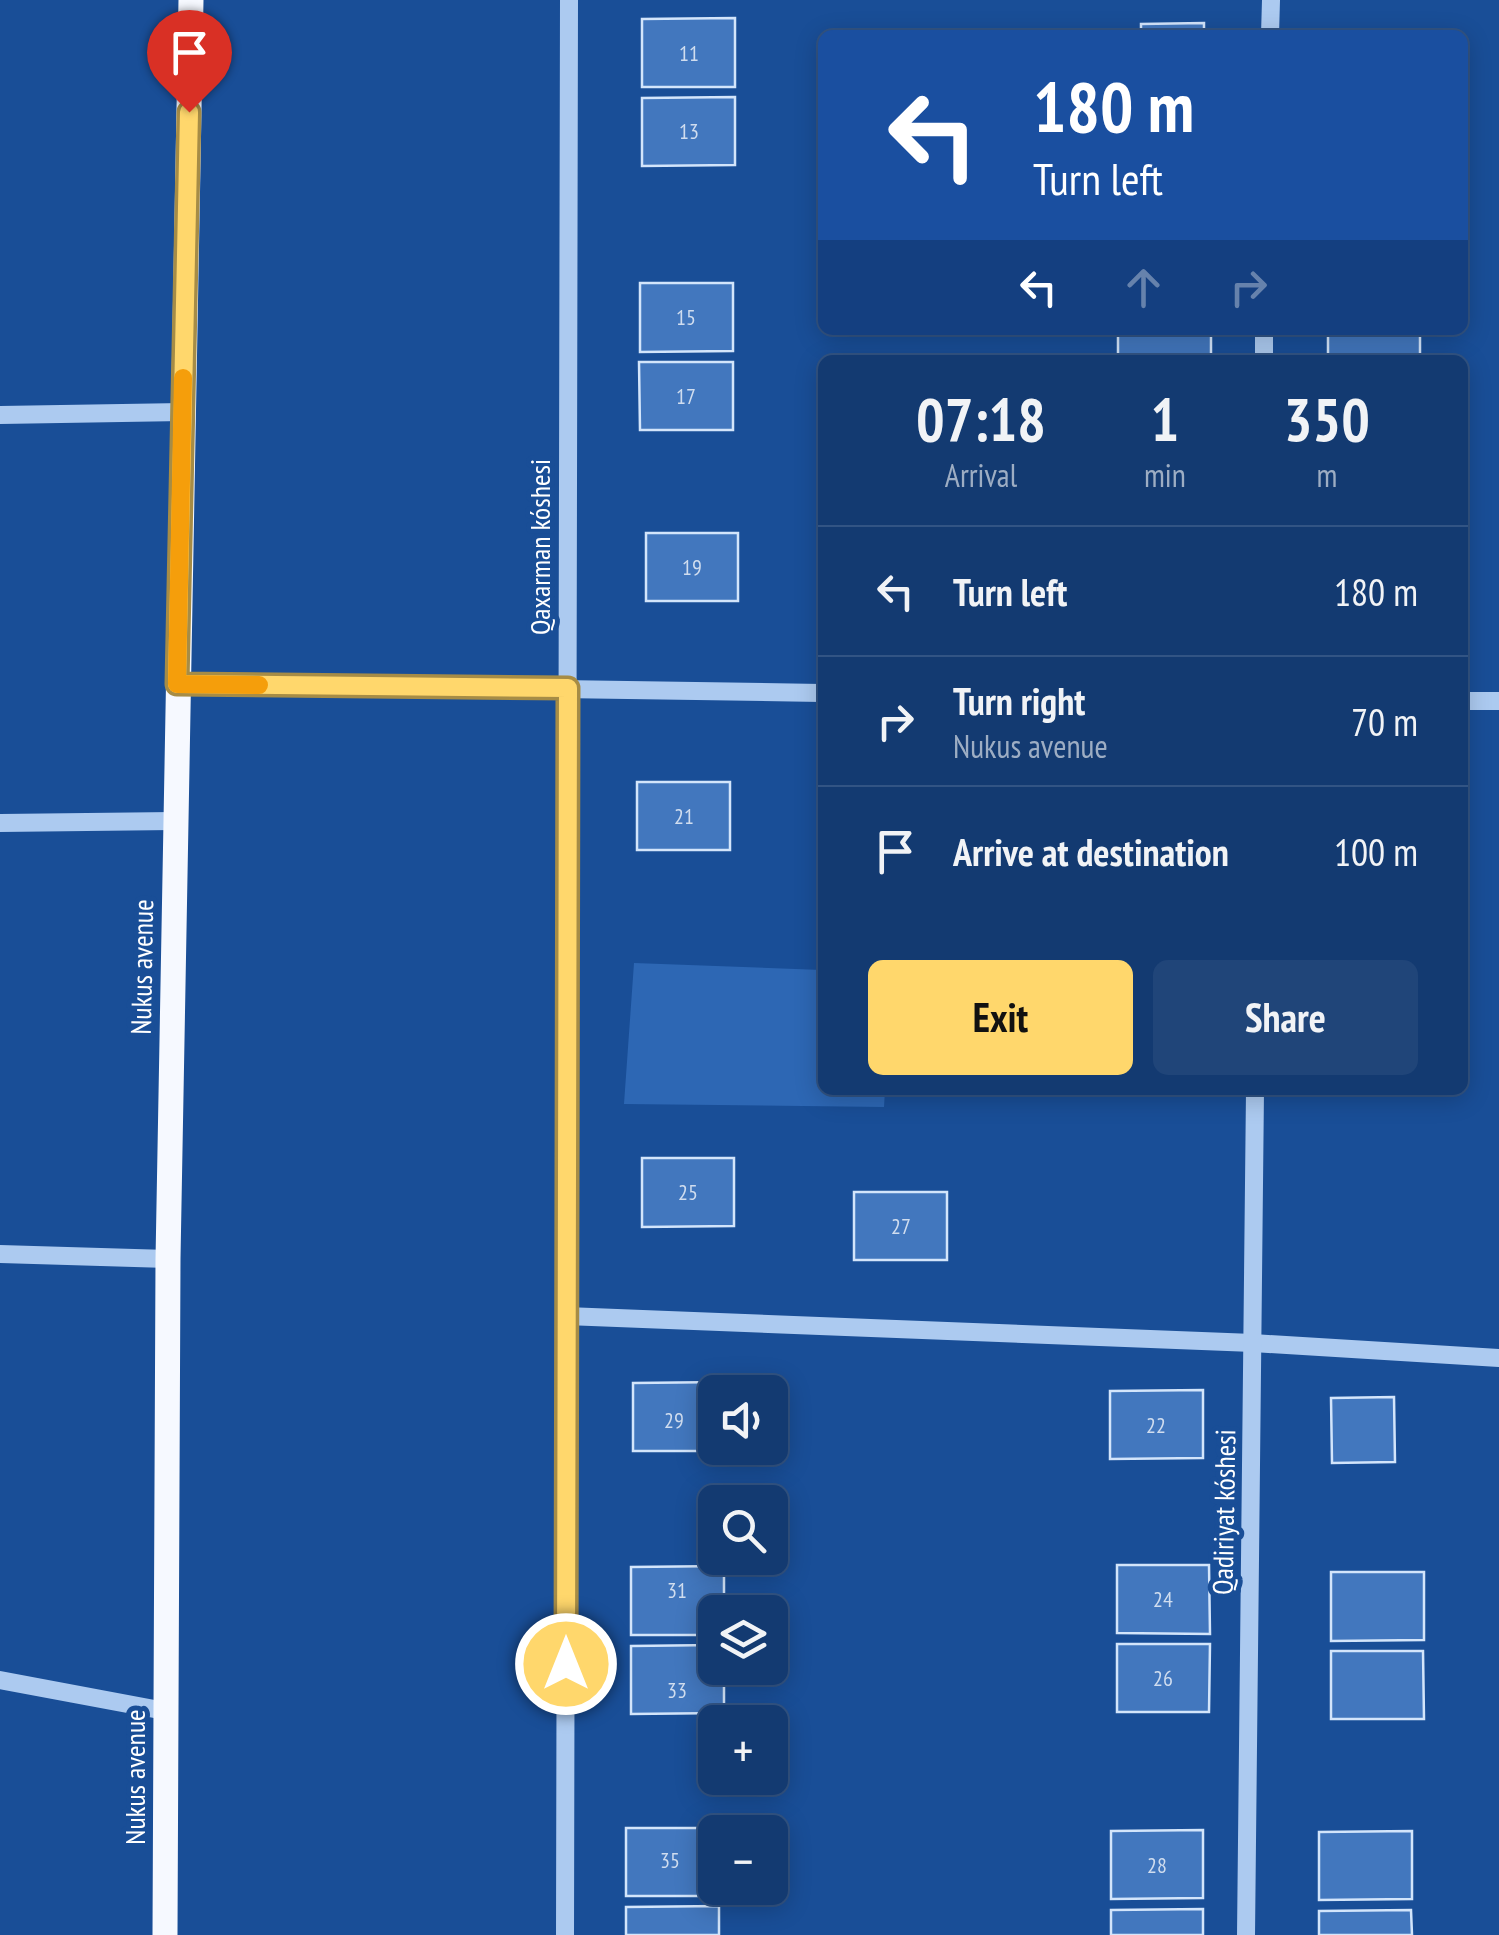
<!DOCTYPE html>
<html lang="en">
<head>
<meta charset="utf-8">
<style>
	body { margin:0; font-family:"PT Sans Narrow",sans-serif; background:#204579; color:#f1f3f6; height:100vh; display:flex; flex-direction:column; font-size:38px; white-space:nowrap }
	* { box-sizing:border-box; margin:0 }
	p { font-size:32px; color:#9dadc3 }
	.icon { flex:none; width:55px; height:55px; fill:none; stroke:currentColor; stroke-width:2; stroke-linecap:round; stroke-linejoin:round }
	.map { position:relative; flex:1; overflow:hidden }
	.sheet { position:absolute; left:818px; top:355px; width:650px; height:740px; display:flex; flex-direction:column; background:#133a71; border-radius:15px; box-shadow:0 5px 25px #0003,0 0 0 2px #325484 }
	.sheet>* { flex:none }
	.top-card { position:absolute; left:818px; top:30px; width:650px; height:305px; border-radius:15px; box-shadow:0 5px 25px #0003,0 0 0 2px #325484; background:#1a4fa0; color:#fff; overflow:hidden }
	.buttons { position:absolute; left:698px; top:1375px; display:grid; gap:20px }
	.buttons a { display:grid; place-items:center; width:90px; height:90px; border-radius:15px; background:#133a71; box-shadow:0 5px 25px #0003,0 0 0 2px #325484; font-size:50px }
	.pin { position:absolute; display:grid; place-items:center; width:85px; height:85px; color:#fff; margin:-102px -42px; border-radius:50% 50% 50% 0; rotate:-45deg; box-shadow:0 0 10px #0007 }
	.pin .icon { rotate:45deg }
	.me { position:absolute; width:110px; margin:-55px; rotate:0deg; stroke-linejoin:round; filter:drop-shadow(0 0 8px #0008) }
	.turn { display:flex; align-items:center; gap:35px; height:210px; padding:0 50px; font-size:45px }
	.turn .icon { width:130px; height:130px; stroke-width:2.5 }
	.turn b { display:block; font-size:70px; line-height:85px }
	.lanes { display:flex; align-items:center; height:95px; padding:0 50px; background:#0003; justify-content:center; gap:50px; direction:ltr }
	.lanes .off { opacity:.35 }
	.eta { display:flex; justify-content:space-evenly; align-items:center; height:170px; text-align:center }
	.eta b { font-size:60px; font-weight:700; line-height:70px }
	.button { display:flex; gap:20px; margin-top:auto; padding:20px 50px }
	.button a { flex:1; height:115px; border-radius:15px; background:#ffd76c; color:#111; font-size:40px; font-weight:700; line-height:115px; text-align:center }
	.button a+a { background:#204579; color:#f1f3f6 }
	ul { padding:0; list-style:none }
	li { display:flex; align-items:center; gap:30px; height:130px; padding:0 50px; border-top:2px solid #325484 }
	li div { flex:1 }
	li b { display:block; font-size:38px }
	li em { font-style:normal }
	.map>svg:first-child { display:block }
</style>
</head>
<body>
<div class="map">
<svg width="1499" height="1935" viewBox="0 0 1499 1935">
	<rect width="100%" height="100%" fill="#194e97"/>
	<path fill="#2d67b4" d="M634 963 822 970V1090H885L884 1107 624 1104Z"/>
	<g fill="#4277be" stroke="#d3e5fb" stroke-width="2.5">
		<path d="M735 18V87H642V19Z"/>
		<path d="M1204 23V35H1141V24Z"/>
		<path d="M735 97V165L642 166V98Z"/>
		<path d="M640 283H733V351L640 352Z"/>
		<path d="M1118 330H1211V358L1118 359Z"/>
		<rect x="1328" y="330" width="92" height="30"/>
		<path d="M639 362H733V430H640Z"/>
		<rect x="646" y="533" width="92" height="68"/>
		<rect x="637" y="782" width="93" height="68"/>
		<path d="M642 1158H734V1226L642 1227Z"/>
		<rect x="854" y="1192" width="93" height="68"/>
		<path d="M725 1382V1392H715V1448L725 1451H633V1383Z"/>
		<path d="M1203 1390V1458L1110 1459V1391Z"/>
		<path d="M1394 1397 1395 1462 1332 1463 1331 1398Z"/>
		<path d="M1117 1565H1209L1210 1634 1117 1633Z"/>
		<path d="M724 1566V1612H715V1635H631V1567Z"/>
		<path d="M1331 1572H1424V1640L1331 1641Z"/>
		<path d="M1117 1644H1210L1209 1712H1117Z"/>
		<path d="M715 1645V1668H724V1713L631 1714V1646Z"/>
		<path d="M1331 1651H1423L1424 1719H1331Z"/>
		<path d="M626 1828H719L715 1832 718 1896H626Z"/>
		<path d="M1203 1830V1898L1111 1899V1831Z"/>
		<path d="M1412 1831V1899L1319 1900V1832Z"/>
		<path d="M719 1906V1935H626V1907Z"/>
		<path d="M1203 1909V1935H1111V1910Z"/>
		<path d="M1411 1910 1412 1935H1319V1911Z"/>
	</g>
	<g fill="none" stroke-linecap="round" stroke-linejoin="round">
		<g stroke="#accaf0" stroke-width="18">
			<path d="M1270 35 1271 0"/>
			<path d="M1264 360V330"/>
			<path d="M0 415 183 412"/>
			<path d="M177 683 822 693"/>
			<path d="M1462 701H1499"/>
			<path d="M0 823 174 821"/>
			<path d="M0 1254 168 1259"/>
			<path d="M566 1316 1253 1343 1499 1358"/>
			<path d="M0 1680 165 1711"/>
			<path d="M565 1935 569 0"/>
			<path d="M1246 1935 1255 1090"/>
		</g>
		<path stroke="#f6f9ff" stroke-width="25" d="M165 1935 168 1259 191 0"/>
	</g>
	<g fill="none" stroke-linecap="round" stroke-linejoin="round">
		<g stroke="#a68c46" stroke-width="25">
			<path id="route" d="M189 112 177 684 568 688 566 1664"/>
		</g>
		<use href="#route" stroke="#ffd76c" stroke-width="18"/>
		<path stroke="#f59e0b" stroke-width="18" d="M183 378 177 684 259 685"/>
	</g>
	<g text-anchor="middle" stroke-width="10" stroke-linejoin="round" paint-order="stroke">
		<g font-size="22" fill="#d0ddef">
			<text x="689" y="61">11</text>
			<text x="689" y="139">13</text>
			<text x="686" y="325">15</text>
			<text x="686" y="404">17</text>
			<text x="692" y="575">19</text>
			<text x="684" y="824">21</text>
			<text x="688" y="1200">25</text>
			<text x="901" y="1234">27</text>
			<text x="674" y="1428">29</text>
			<text x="1156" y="1433">22</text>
			<text x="677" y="1598">31</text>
			<text x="1163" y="1607">24</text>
			<text x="1163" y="1686">26</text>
			<text x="677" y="1698">33</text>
			<text x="670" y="1868">35</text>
			<text x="1157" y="1873">28</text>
		</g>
		<g font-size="28" fill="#fff" stroke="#194e97">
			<text transform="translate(540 547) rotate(-90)" y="10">Qaxarman kóshesi</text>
			<text transform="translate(142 967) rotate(-89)" y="10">Nukus avenue</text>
			<text transform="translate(1224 1512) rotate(-89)" y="10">Qadiriyat kóshesi</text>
			<text transform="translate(135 1777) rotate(-90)" y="10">Nukus avenue</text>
		</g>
	</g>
</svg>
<div class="buttons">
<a><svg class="icon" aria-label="sound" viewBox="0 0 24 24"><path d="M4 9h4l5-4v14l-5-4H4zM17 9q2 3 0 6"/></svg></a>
<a><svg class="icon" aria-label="search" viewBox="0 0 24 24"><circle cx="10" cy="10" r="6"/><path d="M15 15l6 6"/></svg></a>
<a><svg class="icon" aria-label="layers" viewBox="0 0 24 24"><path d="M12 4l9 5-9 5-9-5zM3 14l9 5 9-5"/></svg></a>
<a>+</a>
<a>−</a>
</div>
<div class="pin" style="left:189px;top:112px;background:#d93025"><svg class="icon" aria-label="arrive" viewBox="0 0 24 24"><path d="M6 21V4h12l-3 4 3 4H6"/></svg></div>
<svg class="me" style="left:566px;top:1664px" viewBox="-20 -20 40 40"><circle r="17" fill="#ffd76c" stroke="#fff" stroke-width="3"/><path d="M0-11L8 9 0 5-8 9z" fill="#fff"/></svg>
<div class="top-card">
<div class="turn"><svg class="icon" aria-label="left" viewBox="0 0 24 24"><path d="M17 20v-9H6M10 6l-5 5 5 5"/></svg><div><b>180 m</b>Turn left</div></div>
<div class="lanes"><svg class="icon" aria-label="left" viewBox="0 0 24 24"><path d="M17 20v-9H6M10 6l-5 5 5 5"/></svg><svg class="icon off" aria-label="ahead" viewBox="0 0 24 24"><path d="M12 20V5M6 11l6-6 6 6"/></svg><svg class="icon off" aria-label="right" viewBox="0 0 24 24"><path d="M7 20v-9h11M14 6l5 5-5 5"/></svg></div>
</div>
<section class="sheet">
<div class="eta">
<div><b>07:18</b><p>Arrival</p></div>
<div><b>1</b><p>min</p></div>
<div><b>350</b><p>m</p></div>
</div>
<ul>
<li><svg class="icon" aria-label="left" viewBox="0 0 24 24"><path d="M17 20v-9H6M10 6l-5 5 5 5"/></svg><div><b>Turn left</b></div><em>180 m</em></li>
<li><svg class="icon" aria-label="right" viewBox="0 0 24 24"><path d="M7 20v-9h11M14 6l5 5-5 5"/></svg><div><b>Turn right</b><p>Nukus avenue</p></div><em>70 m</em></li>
<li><svg class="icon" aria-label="arrive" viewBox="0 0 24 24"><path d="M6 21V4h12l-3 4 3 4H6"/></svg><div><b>Arrive at destination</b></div><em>100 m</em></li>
</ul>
<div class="button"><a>Exit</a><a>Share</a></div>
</section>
</div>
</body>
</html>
